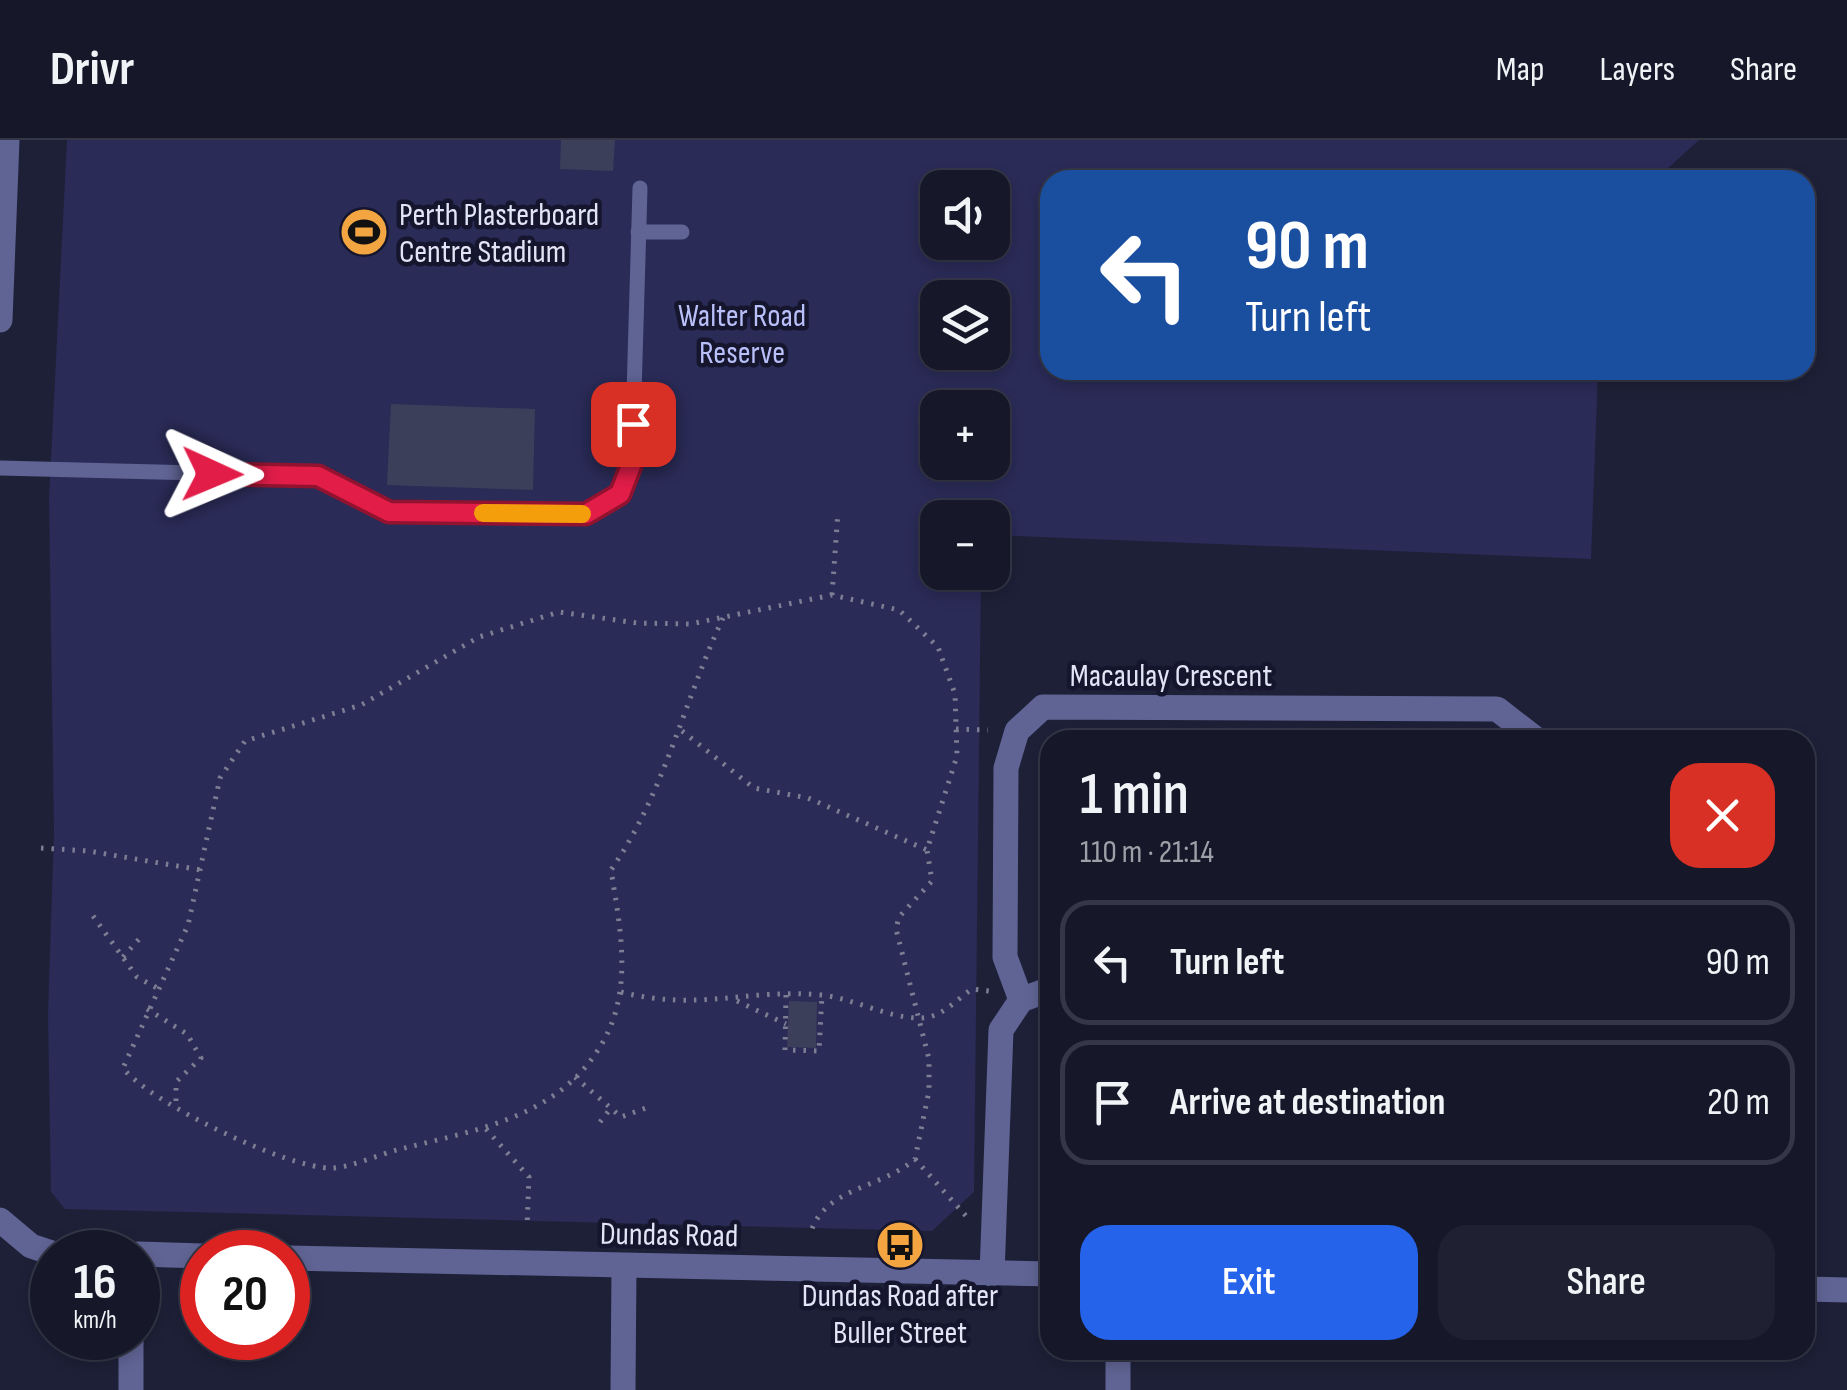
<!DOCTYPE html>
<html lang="en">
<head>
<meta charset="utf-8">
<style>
	body { margin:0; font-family:"Sofia Sans Condensed",sans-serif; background:#1f2132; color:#f1f3f6; height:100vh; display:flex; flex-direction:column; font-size:38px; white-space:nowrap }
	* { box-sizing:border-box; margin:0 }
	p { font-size:32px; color:#9ea0a8 }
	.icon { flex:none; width:55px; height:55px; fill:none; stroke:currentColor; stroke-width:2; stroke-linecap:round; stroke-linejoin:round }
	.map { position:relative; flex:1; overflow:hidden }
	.panel { position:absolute; left:1040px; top:590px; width:775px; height:630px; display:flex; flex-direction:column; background:#16182a; border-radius:30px; box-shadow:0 5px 15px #0003,0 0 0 2px #353747 }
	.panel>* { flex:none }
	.hud { position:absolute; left:1040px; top:30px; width:775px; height:210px; border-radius:30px; box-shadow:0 5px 15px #0003,0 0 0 2px #353747; background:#1a4fa0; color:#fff; overflow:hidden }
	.controls { position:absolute; left:920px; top:30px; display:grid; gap:20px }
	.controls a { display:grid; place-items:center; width:90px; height:90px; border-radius:20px; background:#16182a; box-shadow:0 5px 15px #0003,0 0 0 2px #353747; font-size:50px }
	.speed { position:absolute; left:30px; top:1090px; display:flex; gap:20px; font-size:50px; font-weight:700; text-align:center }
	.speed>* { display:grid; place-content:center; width:130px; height:130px; border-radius:50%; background:#16182a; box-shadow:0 5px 15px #0003,0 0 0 2px #353747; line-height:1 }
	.speed small { font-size:25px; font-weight:400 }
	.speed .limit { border:15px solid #d22; background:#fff; color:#111 }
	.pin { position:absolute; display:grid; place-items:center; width:85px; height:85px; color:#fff; margin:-42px; border-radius:20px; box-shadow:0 5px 15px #0006 }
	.me { position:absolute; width:110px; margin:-55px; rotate:91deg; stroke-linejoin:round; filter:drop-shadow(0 0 8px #0008) }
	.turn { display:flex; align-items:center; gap:35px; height:210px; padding:0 40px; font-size:45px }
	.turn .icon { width:130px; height:130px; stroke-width:2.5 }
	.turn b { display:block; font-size:70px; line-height:85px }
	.round { display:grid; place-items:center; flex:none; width:105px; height:105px; border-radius:30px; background:#1f2132 }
	.head { display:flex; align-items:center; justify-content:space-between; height:170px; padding:0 40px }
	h1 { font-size:60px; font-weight:600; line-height:75px }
	.button { display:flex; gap:20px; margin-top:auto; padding:20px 40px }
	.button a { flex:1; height:115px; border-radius:30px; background:#2563eb; color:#fff; font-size:40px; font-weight:600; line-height:115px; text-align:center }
	.button a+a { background:#1f2132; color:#f1f3f6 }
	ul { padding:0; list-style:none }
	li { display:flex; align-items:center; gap:30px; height:125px; margin:0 20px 15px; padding:0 20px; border:5px solid #353747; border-radius:30px }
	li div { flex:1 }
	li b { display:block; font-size:38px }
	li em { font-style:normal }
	header { display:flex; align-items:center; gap:60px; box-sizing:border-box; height:140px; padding:0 50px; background:#16182a; border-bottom:2px solid #353747 }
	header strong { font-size:48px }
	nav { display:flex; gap:55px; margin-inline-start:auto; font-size:35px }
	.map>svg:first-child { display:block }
</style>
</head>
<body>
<header>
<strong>Drivr</strong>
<nav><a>Map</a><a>Layers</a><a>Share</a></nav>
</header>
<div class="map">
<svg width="1847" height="1250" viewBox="0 0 1847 1250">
	<rect width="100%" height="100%" fill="#1e2038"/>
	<path fill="#2a2b57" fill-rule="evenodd" d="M67 0H1699L1655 40H1050V230H1598L1591 419 993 395 992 378H938V432L981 433 974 1052 932 1091 65 1069 51 1052 48 874 54 691 49 359ZM938 48H992V102H938ZM938 158H992V212H938ZM938 268H992V322H938Z"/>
	<g fill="#3c3f59">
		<path d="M561 0H615L613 31 560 29Z"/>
		<path d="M391 264 535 269 533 350 387 345Z"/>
		<path d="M789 861 817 862 816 908 787 907Z"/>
	</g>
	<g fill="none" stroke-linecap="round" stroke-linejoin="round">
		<g stroke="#7c7e93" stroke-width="5" stroke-dasharray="2.5 8" stroke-linecap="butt">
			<path d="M832 455 838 372"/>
			<path d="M723 478C683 563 665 652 611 730 621 793 635 857 596 913 551 980 470 991 397 1010 377 1015 353 1027 332 1028 288 1029 150 963 123 928L188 785 220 638 245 601 361 565 479 497 559 472 637 483 690 484 832 455 899 470 938 507 955 554 957 616 927 710 932 741 899 777 896 789 929 919V951L915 1019C881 1049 823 1047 810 1095"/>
			<path d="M956 589 988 590"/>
			<path d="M682 591 754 648 808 658 927 710"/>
			<path d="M41 708 88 711 201 730"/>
			<path d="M93 776 137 837 157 848"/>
			<path d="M123 817 140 798"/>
			<path d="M621 852C699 872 747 848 821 855 853 858 887 878 919 878 940 879 956 860 972 849L989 851"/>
			<path d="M786 855 785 910 819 911 822 855"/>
			<path d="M737 861 786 884"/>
			<path d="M147 869 187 894 201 918 176 942V969"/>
			<path d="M575 937 621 977 646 968"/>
			<path d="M600 982 611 968"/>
			<path d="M486 989 529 1037 527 1087"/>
			<path d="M915 1019 966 1076"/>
		</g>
		<g stroke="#606494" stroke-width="15">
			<path d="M638 92H682"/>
			<path d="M0 328 318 336 389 372 586 374 620 354 632 323 640 48"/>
		</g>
		<g stroke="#606494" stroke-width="25">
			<path d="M0 180 7 0"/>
			<path d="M1021 860 1005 817 1006 628 1017 591 1043 567 1497 569 1537 600"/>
			<path d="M0 1080 31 1106 52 1113"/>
			<path d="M138 1114 202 1116"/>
			<path d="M288 1118 1050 1134"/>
			<path d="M992 1134 1001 890 1021 860 1050 849"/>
			<path d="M1805 1149 1847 1150"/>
			<path d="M131 1250V1198"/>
			<path d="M623 1250 624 1126"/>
			<path d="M1118 1250V1210"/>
		</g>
	</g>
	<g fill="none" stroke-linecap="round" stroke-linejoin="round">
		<g stroke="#92132f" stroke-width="25">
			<path id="route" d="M212 334 318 336 389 372 586 374 620 354 632 323 633 284"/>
		</g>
		<use href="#route" stroke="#e11d48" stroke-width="18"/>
		<path stroke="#f59e0b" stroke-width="18" d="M483 373 582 374"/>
	</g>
	<defs>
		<g id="stadium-disc" transform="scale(2.5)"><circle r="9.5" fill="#f2a541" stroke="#15162d"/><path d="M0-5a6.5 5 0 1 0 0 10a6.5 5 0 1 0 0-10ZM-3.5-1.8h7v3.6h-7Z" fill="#111"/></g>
		<g id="bus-disc" transform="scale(2.5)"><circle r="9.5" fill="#f2a541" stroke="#15162d"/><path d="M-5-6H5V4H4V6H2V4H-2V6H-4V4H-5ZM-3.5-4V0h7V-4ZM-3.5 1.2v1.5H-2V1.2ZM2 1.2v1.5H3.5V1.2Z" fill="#111"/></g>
	</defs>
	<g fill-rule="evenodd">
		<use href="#stadium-disc" x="364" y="92"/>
		<use href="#bus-disc" x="900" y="1105"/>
	</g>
	<g text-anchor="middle" stroke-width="9" stroke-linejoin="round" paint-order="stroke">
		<g font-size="32" fill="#e3e5f6" stroke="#15162d" text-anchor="start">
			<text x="399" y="85">Perth Plasterboard<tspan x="399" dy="37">Centre Stadium</tspan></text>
			<text x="900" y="1166" text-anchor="middle">Dundas Road after<tspan x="900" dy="37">Buller Street</tspan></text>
		</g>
		<g font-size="32" fill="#b9bff9" stroke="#15162d">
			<text x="742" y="186">Walter Road<tspan x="742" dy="37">Reserve</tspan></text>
		</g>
		<g font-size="32" fill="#e3e5f6" stroke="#15162d">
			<text x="1171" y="546">Macaulay Crescent</text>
			<text transform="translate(669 1094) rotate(1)" y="11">Dundas Road</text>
		</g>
	</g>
</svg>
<div class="controls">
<a><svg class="icon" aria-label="sound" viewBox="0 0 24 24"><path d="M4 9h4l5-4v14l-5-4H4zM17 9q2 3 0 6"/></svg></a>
<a><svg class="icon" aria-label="layers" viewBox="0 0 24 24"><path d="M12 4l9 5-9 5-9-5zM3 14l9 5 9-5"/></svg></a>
<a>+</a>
<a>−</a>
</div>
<div class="speed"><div>16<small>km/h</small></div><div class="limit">20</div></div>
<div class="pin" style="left:633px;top:284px;background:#d93025"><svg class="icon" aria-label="arrive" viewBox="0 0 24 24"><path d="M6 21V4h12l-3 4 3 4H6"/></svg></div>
<svg class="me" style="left:212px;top:334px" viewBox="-20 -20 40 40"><path d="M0-17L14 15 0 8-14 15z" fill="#e11d48" stroke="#fff" stroke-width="4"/></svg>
<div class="hud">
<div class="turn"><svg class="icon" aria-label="left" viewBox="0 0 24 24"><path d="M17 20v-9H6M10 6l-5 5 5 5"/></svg><div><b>90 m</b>Turn left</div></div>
</div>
<section class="panel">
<div class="head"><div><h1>1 min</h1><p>110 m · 21:14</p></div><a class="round" style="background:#d93025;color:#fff"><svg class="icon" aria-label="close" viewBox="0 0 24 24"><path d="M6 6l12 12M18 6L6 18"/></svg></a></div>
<ul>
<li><svg class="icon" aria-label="left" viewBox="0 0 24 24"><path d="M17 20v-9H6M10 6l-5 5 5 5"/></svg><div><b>Turn left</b></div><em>90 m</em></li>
<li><svg class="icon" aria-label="arrive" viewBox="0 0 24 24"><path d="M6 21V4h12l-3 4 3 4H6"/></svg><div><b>Arrive at destination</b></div><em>20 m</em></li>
</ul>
<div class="button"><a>Exit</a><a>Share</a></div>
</section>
</div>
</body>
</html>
